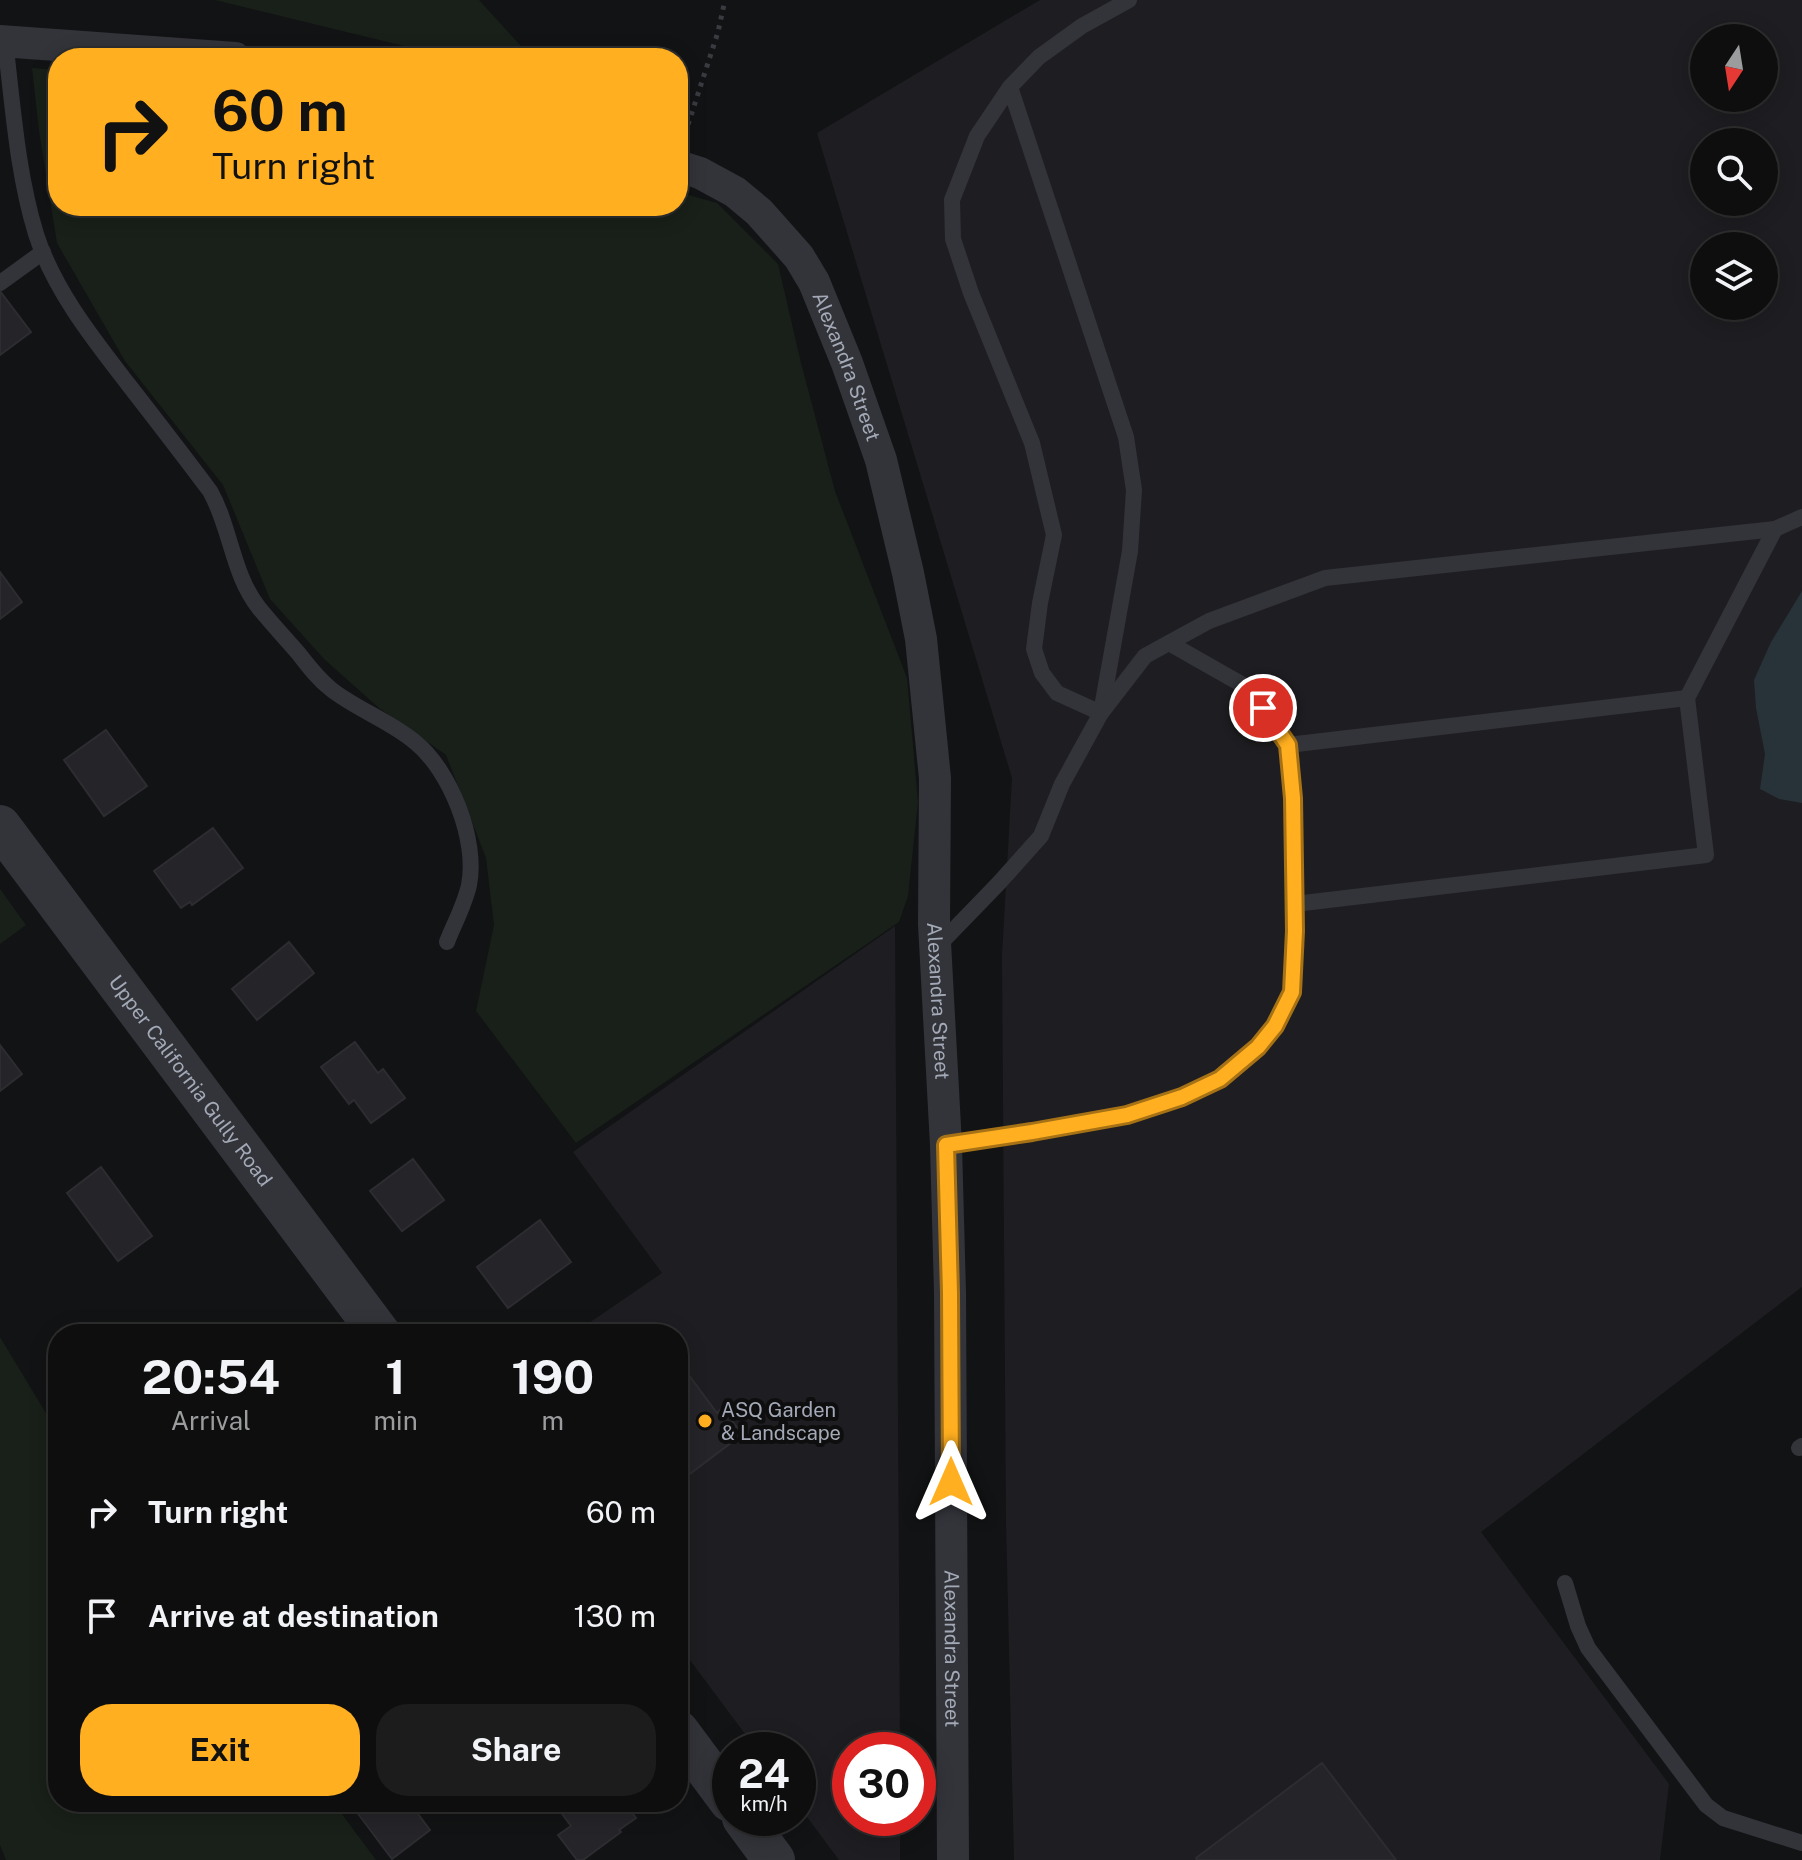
<!DOCTYPE html>
<html lang="en">
<head>
<meta charset="utf-8">
<style>
	body { margin:0; font-family:"Public Sans",sans-serif; background:#1c1c1d; color:#f1f3f6; height:100vh; display:flex; flex-direction:column; font-size:30px; white-space:nowrap }
	* { box-sizing:border-box; margin:0 }
	p { font-size:26px; color:#9b9c9e }
	.icon { flex:none; width:44px; height:44px; fill:none; stroke:currentColor; stroke-width:2; stroke-linecap:round; stroke-linejoin:round }
	.map { position:relative; flex:1; overflow:hidden }
	.details { position:absolute; left:48px; top:1324px; width:640px; height:488px; display:flex; flex-direction:column; background:#0e0e0f; border-radius:32px; box-shadow:0 4px 20px #0003,0 0 0 2px #2e2e2f }
	.details>* { flex:none }
	.hud { position:absolute; left:48px; top:48px; width:640px; height:168px; border-radius:32px; box-shadow:0 4px 20px #0003,0 0 0 2px #2e2e2f; background:#ffaf20; color:#111; overflow:hidden }
	.needle { width:52px; rotate:192deg }
	.fabs { position:absolute; left:1690px; top:24px; display:grid; gap:16px }
	.fabs a { display:grid; place-items:center; width:88px; height:88px; border-radius:50%; background:#0e0e0f; box-shadow:0 4px 20px #0003,0 0 0 2px #2e2e2f; font-size:40px }
	.speed { position:absolute; left:712px; top:1732px; display:flex; gap:16px; font-size:40px; font-weight:700; text-align:center }
	.speed>* { display:grid; place-content:center; width:104px; height:104px; border-radius:50%; background:#0e0e0f; box-shadow:0 4px 20px #0003,0 0 0 2px #2e2e2f; line-height:1 }
	.speed small { font-size:20px; font-weight:400 }
	.speed .limit { border:12px solid #d22; background:#fff; color:#111 }
	.pin { position:absolute; display:grid; place-items:center; width:68px; height:68px; color:#fff; margin:-34px; border:4px solid #fff; border-radius:50%; box-shadow:0 2px 8px #0007 }
	.me { position:absolute; width:88px; margin:-44px; rotate:0deg; stroke-linejoin:round; filter:drop-shadow(0 0 6px #0008) }
	.turn { display:flex; align-items:center; gap:28px; height:168px; padding:0 32px; font-size:36px }
	.turn .icon { width:104px; height:104px; stroke-width:2.5 }
	.turn b { display:block; font-size:56px; line-height:68px }
	.eta { display:flex; justify-content:space-evenly; align-items:center; height:136px; text-align:center }
	.eta b { font-size:48px; font-weight:700; line-height:56px }
	.action { display:flex; gap:16px; margin-top:auto; padding:16px 32px }
	.action a { flex:1; height:92px; border-radius:32px; background:#ffaf20; color:#111; font-size:32px; font-weight:700; line-height:92px; text-align:center }
	.action a+a { background:#1c1c1d; color:#f1f3f6 }
	ul { padding:0; list-style:none }
	li { display:flex; align-items:center; gap:24px; height:104px; padding:0 32px }
	li div { flex:1 }
	li b { display:block; font-size:30px }
	li em { font-style:normal }
	.map>svg:first-child { display:block }
</style>
</head>
<body>
<div class="map">
<svg width="1802" height="1860" viewBox="0 0 1802 1860">
	<rect width="100%" height="100%" fill="#121314"/>
	<g fill="#1e1e22" fill-rule="evenodd">
		<path d="M1040 0H1802V1287L1481 1532 1669 1784 1660 1860H1014L1006 1522 1002 956 1012 778 817 133ZM1704 38H1764V98H1704ZM1704 142H1764V202H1704ZM1704 246H1764V306H1704Z"/>
		<path d="M895 926 900 1750H850V1818H900V1860H839L798 1805V1750H757L678 1644V1334H573L662 1273 573 1152Z"/>
	</g>
	<g fill="#182019">
		<path d="M215 0H479L532 58H453Z"/>
		<path d="M32 68 58 70V206H678V192L717 203 778 264 801 363 835 491 907 678 918 802 908 896 899 922 576 1143 476 1011 494 925 486 858 446 755 379 708 324 659 270 599 223 485 125 361 57 243 39 131Z"/>
		<path d="M0 889 26 925 0 944Z"/>
		<path d="M0 1337 58 1433V1802H333L376 1860H6L0 1845Z"/>
	</g>
	<path fill="#283239" d="M1802 591V803L1779 799 1760 789 1765 754 1756 708 1754 680 1771 642Z"/>
	<g fill="#252529" stroke="#2c2c31" stroke-width="2">
		<path d="M0 291 31 332 0 355Z"/>
		<path d="M0 572 22 602 0 619Z"/>
		<path d="M106 730 147 786 104 816 64 760Z"/>
		<path d="M213 828 243 868 192 905 190 902 181 908 154 871Z"/>
		<path d="M289 942 314 973 257 1020 232 989Z"/>
		<path d="M355 1042 378 1073 383 1069 405 1098 371 1123 354 1100 349 1104 321 1067Z"/>
		<path d="M0 1045 22 1074 0 1091Z"/>
		<path d="M413 1159 444 1200 402 1231 370 1191Z"/>
		<path d="M101 1167 152 1236 118 1261 67 1193Z"/>
		<path d="M540 1220 571 1262 508 1308 477 1267Z"/>
		<path d="M688 1374 717 1413 722 1408 739 1430 733 1435 736 1439 678 1483V1381Z"/>
		<path d="M1322 1763 1396 1860H1197L1196 1858Z"/>
		<path d="M359 1802H403L411 1813 415 1810 430 1830 392 1859 353 1807Z"/>
		<path d="M445 1802H468L453 1813Z"/>
		<path d="M604 1802 608 1808 616 1802H624L636 1818 619 1830 621 1832 583 1860H577L558 1835 571 1826 554 1803Z"/>
	</g>
	<g fill="none" stroke-linecap="round" stroke-linejoin="round">
		<path stroke="#393b41" stroke-width="5" stroke-dasharray="4 6" stroke-linecap="butt" d="M685 134 718 32 725 0"/>
		<g stroke="#33343a" stroke-width="16">
			<path d="M5 41C13 106 17 172 36 234 54 290 93 339 128 384 156 420 183 455 210 491 231 528 232 574 259 608 272 624 286 639 299 654 309 667 319 680 332 690 358 710 390 721 415 742 450 770 478 840 469 885 465 904 454 924 447 942"/>
			<path d="M1010 87 1126 437 1134 490 1130 551 1101 713 1057 693 1042 673 1034 649 1040 603 1054 535 1032 443 971 293 953 239 952 200 977 136 1010 87 1039 57 1082 26 1129 0"/>
			<path d="M0 283 43 252"/>
			<path d="M1288 745 1687 698 1775 529"/>
			<path d="M1295 904 1706 855 1687 698"/>
			<path d="M936 948 998 884 1041 836 1062 784 1101 713 1145 656 1209 621 1325 578 1775 529 1802 517"/>
			<path d="M946 1145 1032 1132 1127 1115 1182 1097 1220 1079 1258 1047 1275 1026 1292 992 1295 931 1293 798 1288 745 1250 689 1169 643"/>
			<path d="M1799 1448 1802 1446"/>
			<path d="M1565 1583 1578 1626 1588 1648 1706 1805 1723 1818 1802 1843"/>
		</g>
		<g stroke="#33343a" stroke-width="32">
			<path d="M0 41 235 58"/>
			<path id="s1" d="M678 166 700 173 735 192 759 212 799 257 814 282 847 363 881 460 908 573 921 639 935 778 934 924 946 1145 950 1293 953 1860"/>
		</g>
		<g stroke="#33343a" stroke-width="42">
			<path id="s2" d="M0 826 380 1334"/>
			<path d="M678 1731 730 1801"/>
			<path d="M743 1818 774 1860"/>
		</g>
	</g>
	<g fill="none" stroke-linecap="round" stroke-linejoin="round">
		<g stroke="#a67215" stroke-width="20">
			<path id="route" d="M951 1482 950 1293 946 1145 1032 1132 1127 1115 1182 1097 1220 1079 1258 1047 1275 1026 1292 992 1295 931 1293 798 1288 745 1263 708"/>
		</g>
		<use href="#route" stroke="#ffaf20" stroke-width="14"/>
	</g>
	<circle fill="#ffaf20" stroke="#0e0e0f" stroke-width="3" cx="705" cy="1421" r="8"/>
	<g text-anchor="middle" stroke-width="8" stroke-linejoin="round" paint-order="stroke">
		<g font-size="20" fill="#a3a9b6" stroke="#0e0e0f">
			<text dy="7" stroke="none"><textPath href="#s1" startOffset="274">Alexandra Street</textPath></text>
			<text dy="7" stroke="none"><textPath href="#s1" startOffset="920">Alexandra Street</textPath></text>
			<text dy="7" stroke="none"><textPath href="#s2" startOffset="318">Upper California Gully Road</textPath></text>
			<text dy="7" stroke="none"><textPath href="#s1" startOffset="1568">Alexandra Street</textPath></text>
		</g>
		<g font-size="20" fill="#a3a9b6" stroke="#0e0e0f" text-anchor="start">
			<text x="721" y="1417">ASQ Garden<tspan x="721" dy="23">&amp; Landscape</tspan></text>
		</g>
	</g>
</svg>
<div class="fabs">
<a><svg class="needle" viewBox="-14 -14 28 28"><path d="M0-13l5 13h-10z" fill="#e53935"/><path d="M0 13l5-13h-10z" fill="#9b9c9e"/></svg></a>
<a><svg class="icon" aria-label="search" viewBox="0 0 24 24"><circle cx="10" cy="10" r="6"/><path d="M15 15l6 6"/></svg></a>
<a><svg class="icon" aria-label="layers" viewBox="0 0 24 24"><path d="M12 4l9 5-9 5-9-5zM3 14l9 5 9-5"/></svg></a>
</div>
<div class="speed"><div>24<small>km/h</small></div><div class="limit">30</div></div>
<div class="pin" style="left:1263px;top:708px;background:#d93025"><svg class="icon" aria-label="arrive" viewBox="0 0 24 24"><path d="M6 21V4h12l-3 4 3 4H6"/></svg></div>
<svg class="me" style="left:951px;top:1482px" viewBox="-20 -20 40 40"><path d="M0-17L14 15 0 8-14 15z" fill="#ffaf20" stroke="#fff" stroke-width="4"/></svg>
<div class="hud">
<div class="turn"><svg class="icon" aria-label="right" viewBox="0 0 24 24"><path d="M7 20v-9h11M14 6l5 5-5 5"/></svg><div><b>60 m</b>Turn right</div></div>
</div>
<section class="details">
<div class="eta">
<div><b>20:54</b><p>Arrival</p></div>
<div><b>1</b><p>min</p></div>
<div><b>190</b><p>m</p></div>
</div>
<ul>
<li><svg class="icon" aria-label="right" viewBox="0 0 24 24"><path d="M7 20v-9h11M14 6l5 5-5 5"/></svg><div><b>Turn right</b></div><em>60 m</em></li>
<li><svg class="icon" aria-label="arrive" viewBox="0 0 24 24"><path d="M6 21V4h12l-3 4 3 4H6"/></svg><div><b>Arrive at destination</b></div><em>130 m</em></li>
</ul>
<div class="action"><a>Exit</a><a>Share</a></div>
</section>
</div>
</body>
</html>
